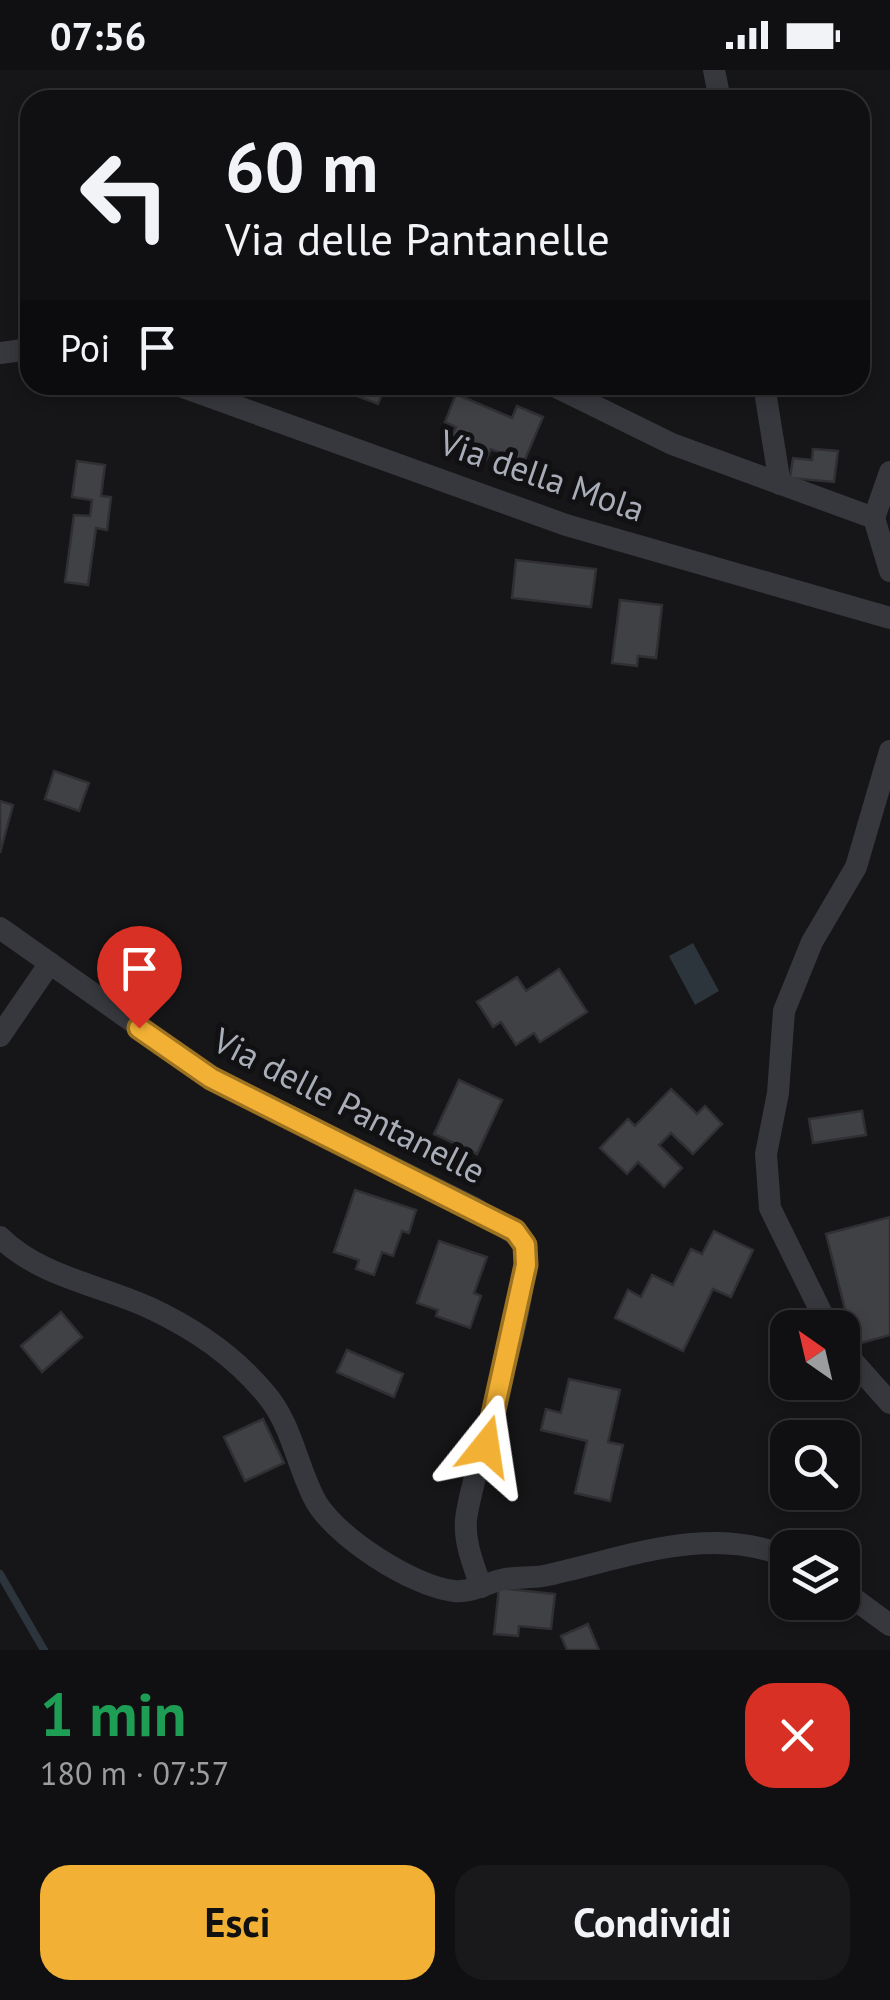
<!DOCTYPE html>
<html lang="it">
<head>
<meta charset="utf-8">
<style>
	body { margin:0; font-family:"PT Sans",sans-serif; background:#19191b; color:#f1f3f6; height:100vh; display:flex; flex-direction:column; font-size:38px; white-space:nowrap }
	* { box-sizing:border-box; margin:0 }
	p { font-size:32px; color:#9c9d9f }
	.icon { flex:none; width:55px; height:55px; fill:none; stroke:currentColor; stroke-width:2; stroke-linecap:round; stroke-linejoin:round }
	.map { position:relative; height:1580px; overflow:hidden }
	.sheet { display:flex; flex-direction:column; background:#101012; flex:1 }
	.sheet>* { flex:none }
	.hud { position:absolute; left:20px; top:20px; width:850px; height:305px; border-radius:30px; box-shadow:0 5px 15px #0003,0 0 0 2px #303032; background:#101012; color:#f1f3f6; overflow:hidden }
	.needle { width:65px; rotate:326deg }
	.fabs { position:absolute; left:770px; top:1240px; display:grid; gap:20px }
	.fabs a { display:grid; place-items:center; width:90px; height:90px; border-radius:20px; background:#101012; box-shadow:0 5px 15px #0003,0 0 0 2px #303032; font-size:50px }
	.pin { position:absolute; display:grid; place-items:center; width:85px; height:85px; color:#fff; margin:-102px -42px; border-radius:50% 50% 50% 0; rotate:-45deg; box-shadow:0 0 10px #0007 }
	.pin .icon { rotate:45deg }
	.me { position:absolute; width:110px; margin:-55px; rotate:15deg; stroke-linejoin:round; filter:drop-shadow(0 0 8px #0008) }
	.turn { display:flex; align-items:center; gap:35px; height:210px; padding:0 40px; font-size:45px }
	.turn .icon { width:130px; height:130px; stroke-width:2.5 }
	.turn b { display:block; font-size:70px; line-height:85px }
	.then { display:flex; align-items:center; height:95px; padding:0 40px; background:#0003; gap:20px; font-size:38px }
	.round { display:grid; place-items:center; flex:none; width:105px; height:105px; border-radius:30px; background:#19191b }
	.summary { display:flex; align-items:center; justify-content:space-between; height:170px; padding:0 40px }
	h1 { font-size:60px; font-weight:600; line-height:75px; color:#1e9e55 }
	.button { display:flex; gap:20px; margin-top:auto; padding:20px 40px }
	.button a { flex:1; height:115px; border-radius:30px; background:#f2b134; color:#111; font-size:40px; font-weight:600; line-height:115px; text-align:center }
	.button a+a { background:#19191b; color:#f1f3f6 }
	.status { display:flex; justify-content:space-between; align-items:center; height:70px; padding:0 50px; background:#101012; direction:ltr }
	.status svg { height:28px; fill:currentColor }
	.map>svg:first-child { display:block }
</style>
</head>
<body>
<div class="status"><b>07:56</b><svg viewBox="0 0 49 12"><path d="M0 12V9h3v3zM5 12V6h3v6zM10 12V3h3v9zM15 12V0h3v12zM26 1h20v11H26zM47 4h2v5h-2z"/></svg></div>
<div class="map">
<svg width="890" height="1580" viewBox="0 0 890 1580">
	<rect width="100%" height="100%" fill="#161618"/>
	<path fill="#2c353c" d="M693 873 719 921 695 935 669 886Z"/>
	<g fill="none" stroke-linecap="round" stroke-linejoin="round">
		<path stroke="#2c353c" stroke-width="8" d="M0 1504 44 1580"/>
	</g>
	<g fill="#404145" stroke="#303034" stroke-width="2.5">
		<path d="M328 315H386L378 334Z"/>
		<path d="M456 324 512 348 517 336 543 347 524 392 491 379 486 390 448 374 456 357 445 352Z"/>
		<path d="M813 379 838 381 834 412 790 408 793 388 812 390Z"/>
		<path d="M77 391 105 395 101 426 111 427 107 460 96 458 88 515 65 512 74 445 90 446 92 430 72 427Z"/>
		<path d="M516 490 596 499 591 537 512 528Z"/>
		<path d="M620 530 662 535 656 588 638 586 637 596 612 593Z"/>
		<path d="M54 701 89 713 79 741 45 729Z"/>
		<path d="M0 731 13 735 0 783Z"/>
		<path d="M559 899 587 942 540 972 534 963 516 975 501 952 493 957 477 932 517 907 526 921Z"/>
		<path d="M459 1010 502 1030 477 1084 434 1064Z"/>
		<path d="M671 1019 697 1044 705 1036 722 1054 693 1084 671 1063 659 1075 682 1098 664 1117 638 1092 627 1104 600 1078 628 1049 635 1056Z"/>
		<path d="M862 1041 866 1065 813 1073 809 1049Z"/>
		<path d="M355 1120 416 1140 409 1163 402 1161 393 1186 382 1182 374 1205 356 1199 359 1190 334 1182Z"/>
		<path d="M890 1147V1265L854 1275 826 1164Z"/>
		<path d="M714 1161 753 1180 731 1227 713 1219 683 1281 615 1248 628 1220 641 1227 652 1205 673 1215 691 1179 702 1184Z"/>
		<path d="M439 1171 487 1187 474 1223 481 1226 470 1258 436 1246 438 1240 417 1233Z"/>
		<path d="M61 1242 82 1267 42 1302 21 1276Z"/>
		<path d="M347 1280 403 1304 394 1327 337 1302Z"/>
		<path d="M569 1309 620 1320 608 1372 623 1375 610 1431 575 1423 587 1371 541 1360 546 1339 561 1343Z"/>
		<path d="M263 1349 284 1393 245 1411 224 1367Z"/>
		<path d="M499 1518 555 1524 551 1559 519 1556 518 1566 494 1564Z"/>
		<path d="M588 1554 599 1580H567L561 1566Z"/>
	</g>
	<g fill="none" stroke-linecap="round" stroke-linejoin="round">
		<g stroke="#37383d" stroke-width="22">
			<path d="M714 0 720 30"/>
			<path d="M476 29V30"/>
			<path d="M0 283 30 279"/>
			<path d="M177 315 566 455 890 548"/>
			<path d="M552 315 672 374 874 448"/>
			<path d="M764 315 780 414"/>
			<path d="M890 402 874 448 890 501"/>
			<path d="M0 858 211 1007 473 1137 521 1168C542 1204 471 1399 466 1450 464 1473 474 1496 481 1517"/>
			<path d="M0 966 50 893"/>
			<path d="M0 1167C40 1207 101 1215 150 1238 193 1258 235 1287 265 1323 291 1353 296 1392 313 1426 330 1464 413 1517 454 1521 473 1523 487 1512 505 1509 517 1507 530 1508 543 1506 624 1489 706 1453 788 1487"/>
			<path d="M829 1258 770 1138 766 1084 778 1023 784 941 812 872 856 797 890 681"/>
			<path d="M842 1279 890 1333"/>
			<path d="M842 1520 890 1555"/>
		</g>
	</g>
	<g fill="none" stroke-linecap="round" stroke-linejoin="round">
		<g stroke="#9d7322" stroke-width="25">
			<path id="route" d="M139 958 211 1008 515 1161 525 1175 526 1195 486 1376"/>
		</g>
		<use href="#route" stroke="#f2b134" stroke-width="18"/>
	</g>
	<g text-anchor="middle" stroke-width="10" stroke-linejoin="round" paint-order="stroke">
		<g font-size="35" fill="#a8adb8" stroke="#111113">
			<text transform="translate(542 406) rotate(19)" y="12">Via della Mola</text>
			<text transform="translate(349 1036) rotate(27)" y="12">Via delle Pantanelle</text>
		</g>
	</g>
</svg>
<div class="fabs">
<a><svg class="needle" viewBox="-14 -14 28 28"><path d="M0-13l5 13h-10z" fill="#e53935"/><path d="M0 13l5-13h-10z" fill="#9c9d9f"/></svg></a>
<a><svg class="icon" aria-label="search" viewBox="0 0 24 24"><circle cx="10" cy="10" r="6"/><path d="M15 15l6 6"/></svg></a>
<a><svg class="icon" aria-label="layers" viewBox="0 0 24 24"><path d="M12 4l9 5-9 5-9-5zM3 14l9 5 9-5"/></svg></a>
</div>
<div class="pin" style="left:139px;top:958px;background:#d93025"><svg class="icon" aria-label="arrive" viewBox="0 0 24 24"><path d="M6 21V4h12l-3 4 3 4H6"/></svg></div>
<svg class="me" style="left:486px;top:1376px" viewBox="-20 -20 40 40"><path d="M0-17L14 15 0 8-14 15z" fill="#f2b134" stroke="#fff" stroke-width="4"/></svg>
<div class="hud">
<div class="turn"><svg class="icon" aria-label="left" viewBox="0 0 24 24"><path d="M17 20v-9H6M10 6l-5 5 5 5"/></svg><div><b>60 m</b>Via delle Pantanelle</div></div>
<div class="then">Poi<svg class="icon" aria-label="arrive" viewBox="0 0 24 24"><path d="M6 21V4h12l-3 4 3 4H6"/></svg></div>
</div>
</div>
<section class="sheet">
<div class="summary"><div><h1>1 min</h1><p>180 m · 07:57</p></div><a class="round" style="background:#d93025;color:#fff"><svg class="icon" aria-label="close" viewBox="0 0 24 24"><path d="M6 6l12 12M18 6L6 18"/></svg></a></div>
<div class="button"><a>Esci</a><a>Condividi</a></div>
</section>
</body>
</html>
